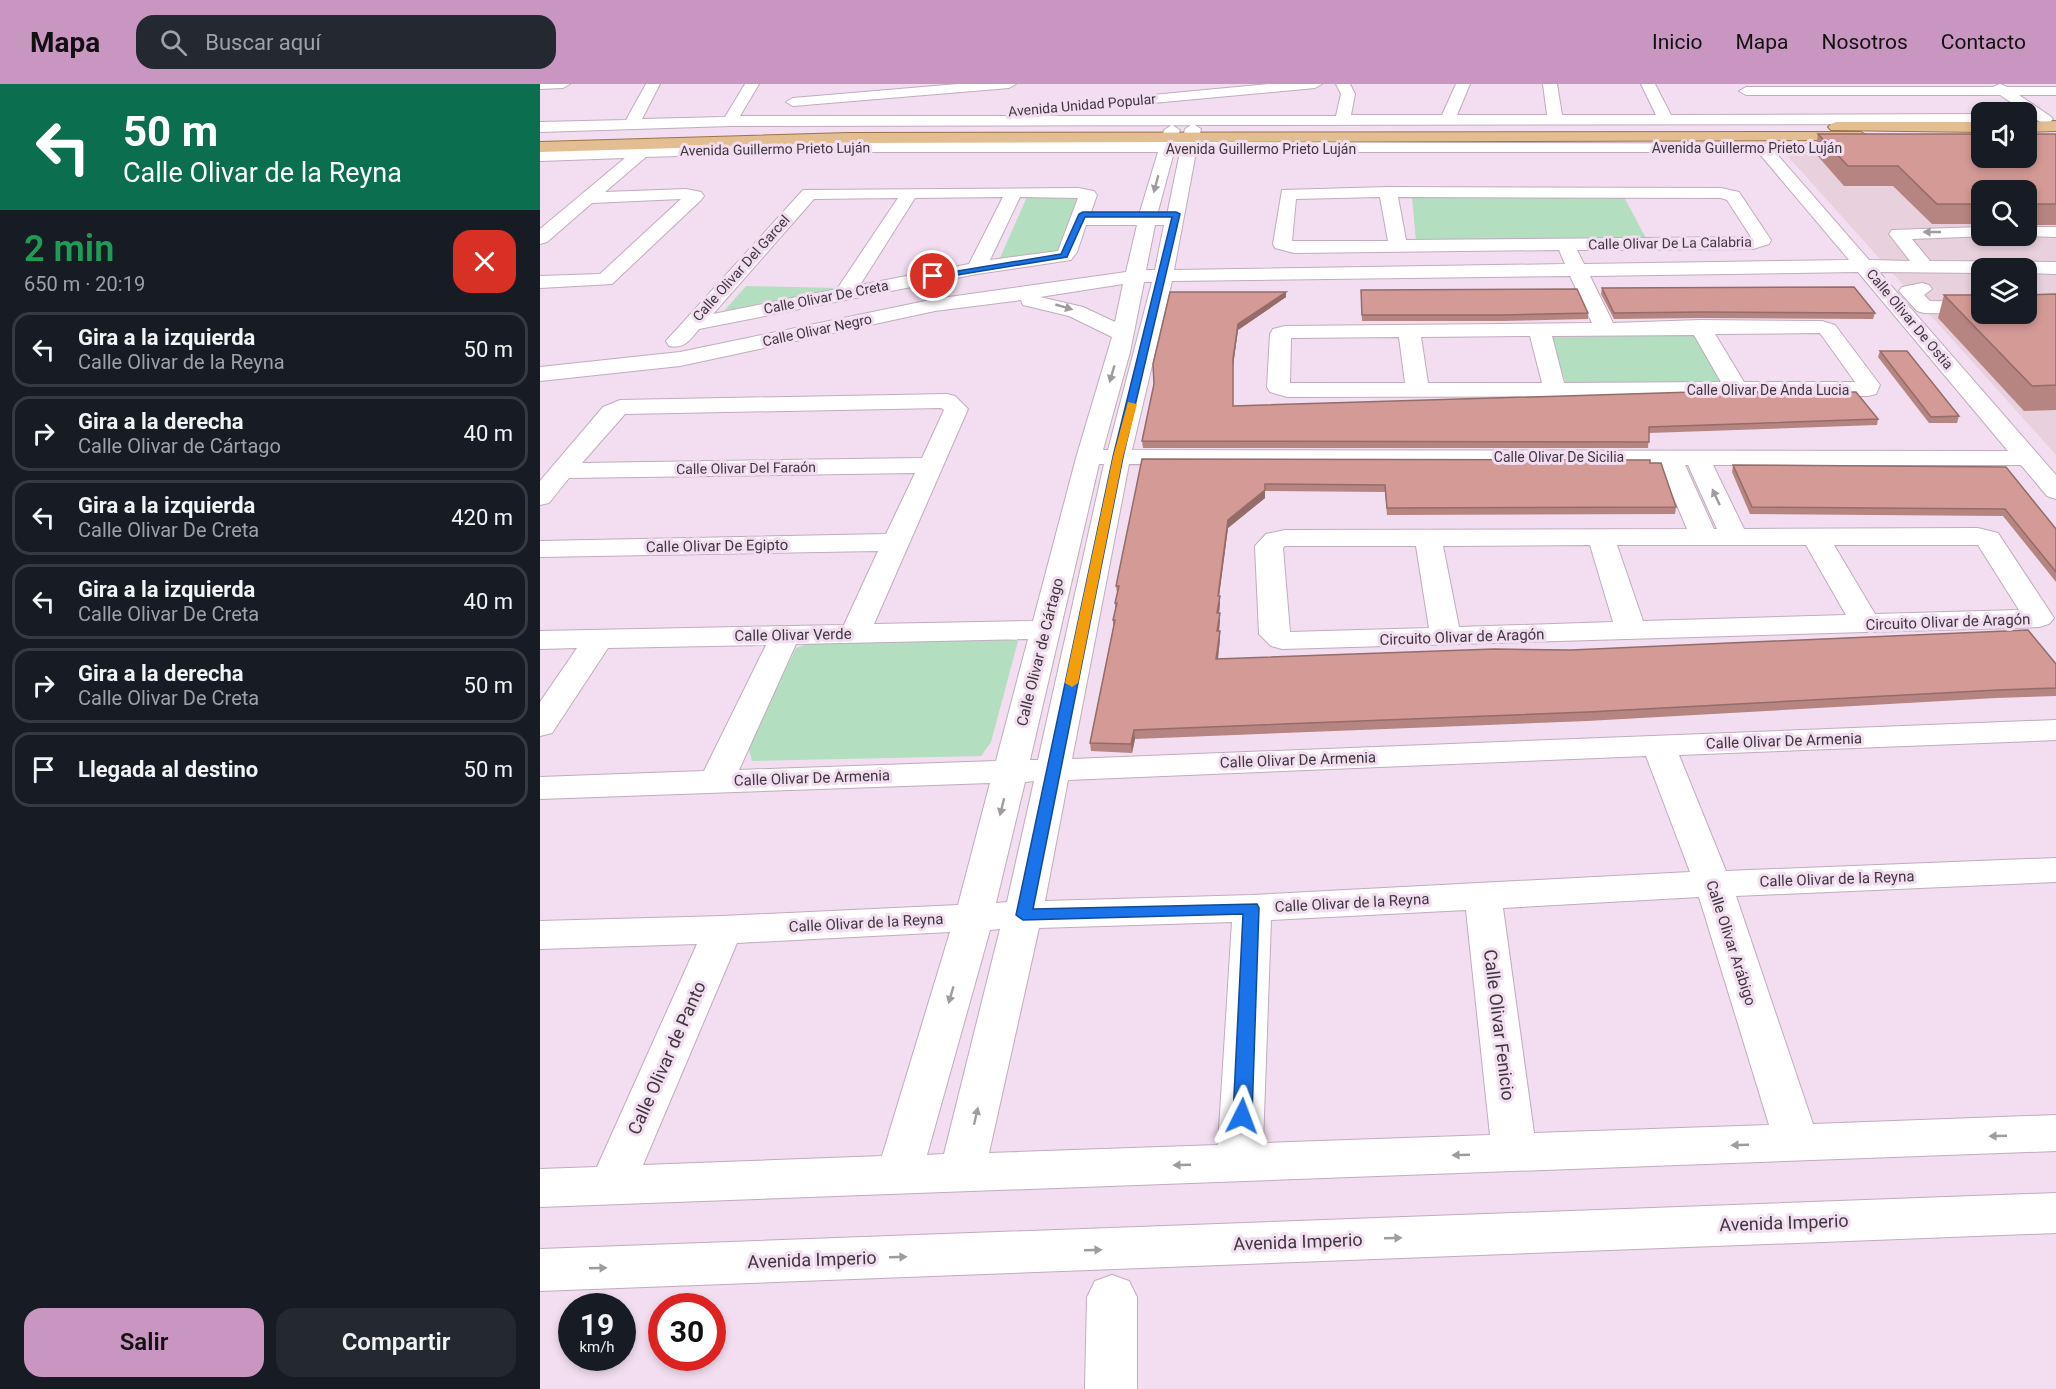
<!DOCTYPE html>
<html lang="es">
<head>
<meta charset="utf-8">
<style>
	body { margin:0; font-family:Roboto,sans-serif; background:#242831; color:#f1f3f6; height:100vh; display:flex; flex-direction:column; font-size:22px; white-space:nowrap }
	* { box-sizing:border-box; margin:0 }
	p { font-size:20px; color:#9ea1a6 }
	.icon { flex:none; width:33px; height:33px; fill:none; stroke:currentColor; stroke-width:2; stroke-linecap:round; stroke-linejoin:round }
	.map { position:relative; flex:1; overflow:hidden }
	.panel { display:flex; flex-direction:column; background:#171b24; width:540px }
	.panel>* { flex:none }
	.banner { background:#0b6e4f; color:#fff; overflow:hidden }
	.buttons { position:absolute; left:1431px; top:18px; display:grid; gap:12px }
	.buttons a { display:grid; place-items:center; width:66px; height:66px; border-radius:12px; background:#171b24; box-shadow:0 3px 9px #0003; font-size:30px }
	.speed { position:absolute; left:18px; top:1209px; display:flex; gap:12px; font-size:30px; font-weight:700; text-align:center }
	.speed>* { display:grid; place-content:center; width:78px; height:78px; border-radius:50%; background:#171b24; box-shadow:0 3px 9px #0003; line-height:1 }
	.speed small { font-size:15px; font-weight:400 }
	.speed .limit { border:9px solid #d22; background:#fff; color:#111 }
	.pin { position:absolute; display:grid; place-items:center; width:51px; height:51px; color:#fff; margin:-26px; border:3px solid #fff; border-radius:50%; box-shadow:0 2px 6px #0007 }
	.me { position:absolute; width:66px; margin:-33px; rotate:3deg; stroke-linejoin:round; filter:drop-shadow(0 0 4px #0008) }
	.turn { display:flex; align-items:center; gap:21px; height:126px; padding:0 24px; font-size:27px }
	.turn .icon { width:78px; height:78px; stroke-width:2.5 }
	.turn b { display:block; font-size:42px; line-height:51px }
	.round { display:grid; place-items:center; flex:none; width:63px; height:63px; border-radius:18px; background:#242831 }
	.summary { display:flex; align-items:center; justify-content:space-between; height:102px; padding:0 24px }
	h1 { font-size:36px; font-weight:600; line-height:45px; color:#1e9e55 }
	.primary-button { display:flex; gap:12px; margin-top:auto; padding:12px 24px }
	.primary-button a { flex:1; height:69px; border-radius:18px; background:#c995c1; color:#111; font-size:24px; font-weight:600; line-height:69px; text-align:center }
	.primary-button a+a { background:#242831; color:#f1f3f6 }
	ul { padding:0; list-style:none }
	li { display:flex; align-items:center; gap:18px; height:75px; margin:0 12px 9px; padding:0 12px; border:3px solid #363941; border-radius:18px }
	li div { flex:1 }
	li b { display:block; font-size:22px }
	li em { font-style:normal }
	header { display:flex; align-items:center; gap:36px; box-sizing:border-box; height:84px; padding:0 30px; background:#c995c1; color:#111 }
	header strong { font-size:28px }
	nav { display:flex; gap:33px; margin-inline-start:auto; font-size:21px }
	.search { width:420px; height:54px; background:#242831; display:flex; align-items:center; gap:15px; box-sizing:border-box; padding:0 21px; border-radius:18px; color:#9ea1a6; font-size:22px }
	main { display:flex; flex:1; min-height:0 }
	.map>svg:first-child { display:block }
</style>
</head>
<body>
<header>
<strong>Mapa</strong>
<div class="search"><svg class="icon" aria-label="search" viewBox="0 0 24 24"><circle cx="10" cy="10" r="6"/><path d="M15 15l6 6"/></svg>Buscar aquí</div>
<nav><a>Inicio</a><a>Mapa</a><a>Nosotros</a><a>Contacto</a></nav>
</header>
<main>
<section class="panel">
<div class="banner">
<div class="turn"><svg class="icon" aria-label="left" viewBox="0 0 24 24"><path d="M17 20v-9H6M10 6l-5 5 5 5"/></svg><div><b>50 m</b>Calle Olivar de la Reyna</div></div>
</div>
<div class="summary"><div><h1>2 min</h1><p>650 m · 20:19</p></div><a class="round" style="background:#d93025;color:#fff"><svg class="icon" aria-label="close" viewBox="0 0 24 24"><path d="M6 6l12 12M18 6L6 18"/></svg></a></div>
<ul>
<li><svg class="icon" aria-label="left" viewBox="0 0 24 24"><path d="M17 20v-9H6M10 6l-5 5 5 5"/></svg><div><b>Gira a la izquierda</b><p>Calle Olivar de la Reyna</p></div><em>50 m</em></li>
<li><svg class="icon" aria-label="right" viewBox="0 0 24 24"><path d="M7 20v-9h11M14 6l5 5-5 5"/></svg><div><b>Gira a la derecha</b><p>Calle Olivar de Cártago</p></div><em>40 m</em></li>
<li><svg class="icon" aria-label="left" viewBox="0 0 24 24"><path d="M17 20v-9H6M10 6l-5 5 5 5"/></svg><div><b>Gira a la izquierda</b><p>Calle Olivar De Creta</p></div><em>420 m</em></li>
<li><svg class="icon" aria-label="left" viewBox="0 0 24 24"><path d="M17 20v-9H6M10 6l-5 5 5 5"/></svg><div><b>Gira a la izquierda</b><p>Calle Olivar De Creta</p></div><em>40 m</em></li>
<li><svg class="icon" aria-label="right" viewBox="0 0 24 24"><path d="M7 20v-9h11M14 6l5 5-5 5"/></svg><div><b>Gira a la derecha</b><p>Calle Olivar De Creta</p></div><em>50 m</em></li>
<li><svg class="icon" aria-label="arrive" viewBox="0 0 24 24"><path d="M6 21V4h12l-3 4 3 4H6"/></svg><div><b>Llegada al destino</b></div><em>50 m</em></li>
</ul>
<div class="primary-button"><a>Salir</a><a>Compartir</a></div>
</section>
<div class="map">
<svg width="1516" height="1305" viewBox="0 0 1516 1305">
	<rect width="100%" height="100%" fill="#f2def0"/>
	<path fill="#e8d1dd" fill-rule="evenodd" d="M1244 68H1441L1442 74H1486L1516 68V371ZM1442 106H1486V152H1442ZM1442 184H1486V230H1442Z"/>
	<g fill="#b3dec0">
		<path d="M487 113H543L523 168 459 176Z"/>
		<path d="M872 113H1084L1107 156 876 157Z"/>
		<path d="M206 202 299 204 184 227Z"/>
		<path d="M1159 242 1196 306H1028L1008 244Z"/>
		<path d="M468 553 478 557 451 658 441 672 212 677 208 663 256 564 269 559Z"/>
	</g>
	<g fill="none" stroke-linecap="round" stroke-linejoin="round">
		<g stroke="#c0acbd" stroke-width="2">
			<g id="minor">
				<path d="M0 0H30L23 4 0 5Z"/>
				<path d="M106 0H120L102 35 185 33 205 0H219L200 32H796L801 10 796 0H810L815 10 811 31H902L916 0H930L917 31H1007L1003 0H1017L1022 31H1116L1101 0H1115L1131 31 1442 30V40L655 41 661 45 658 58 1327 60 1329 63 1321 68H1235L1329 176 1370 177 1349 150 1352 146 1442 143V152H1448L1372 155 1390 177 1516 178V190L1486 189V184H1442V189L1339 188 1516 391V415L1507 412 1481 381H1173L1204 445 1438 444 1458 449 1514 534 1509 540 1499 543 742 565 731 562 719 550 715 462 726 450 745 446 1147 445 1120 381 589 380 532 675 1516 636V656L1139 671 1186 787 1516 774V798L1196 812 1273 1040 1516 1031V1067L0 1123V1085L57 1083 157 860 0 865V837L183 832 418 821 450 699 0 715V693L164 687 226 561 68 564 12 649 0 652V618L37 564 0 565V547L304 541 338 467 0 473V457L346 450 375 389 29 394 9 419 0 421V397L63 323 80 316 407 310 415 312 428 325 334 540 493 537 536 374 572 253 529 232 483 221 481 216 395 227 140 282 0 297V283L140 268 395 215 586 188 597 141H546L537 168 531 176 437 190 159 245C150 256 145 265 129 262L126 257 263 106 538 104 554 107 557 111 550 131H599L618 68H261L106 73 65 108 146 105 161 108 164 112 161 116 72 200 0 204V192L60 190 141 115 52 119 7 158 0 160V145L85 74 0 77V67L261 58H621L624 46 632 41 640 46 636 58H642L645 45 651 41 190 42 0 48V38L86 36ZM634 68H640L627 131H617ZM656 68H1218L1309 176 1044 180 1037 166 1213 165 1229 160 1231 156 1199 108 1181 104 848 103 742 106 733 160 735 164 754 169 1019 166 1025 180 634 186ZM463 113 429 180 320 201 375 114ZM480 113 538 114 518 167 450 176ZM840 113 848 157H752L756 115ZM858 113 1181 114 1187 116 1211 153 866 156ZM358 114 297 205 173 230 274 115ZM615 141H624L615 186H606ZM1318 188 1468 367 592 366 632 197 1030 192 1052 239 745 242 733 245 730 250 727 303 730 308 747 313 1328 312 1336 310 1340 301 1295 241 1282 237 1160 236 1073 239 1050 192ZM604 198H612L568 366H563L590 268ZM583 200 575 238 543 223 500 213ZM1280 249 1315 298H1204L1175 250ZM1154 251 1181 298 1024 299 1012 252ZM990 252 1002 299H888L881 253ZM859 253 865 299H750L751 254ZM401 324 404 326 382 374 42 379 85 330ZM559 380H564L498 676H490ZM1145 381H1148L1177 445H1174ZM1050 461 1073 538 919 543 903 462ZM1077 461H1266L1306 531 1103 537ZM1294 461H1438L1479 526 1335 530ZM745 462H876L889 544 750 548 743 464ZM488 555 456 677 199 686 256 560ZM1106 672 1150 788 712 811 505 817 528 696ZM494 697 467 818 456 819 485 698ZM1159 813 1229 1041 994 1049 963 824ZM926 826 950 1051 723 1059 731 836ZM692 838 678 1061 449 1069 499 844ZM460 845 404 1070 387 1071 450 846ZM410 848 342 1072 103 1081 197 859Z"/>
				<path d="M418 0H476L469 4 253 22 246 18 253 14Z"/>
				<path d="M729 0H782L775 4 591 21 584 17 591 13Z"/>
				<path d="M1460 0 1467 3H1516V11H1479L1510 32 1513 35 1510 38H1500L1460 11H1206L1199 7 1206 3H1453Z"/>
				<path d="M1486 143H1516V153L1480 152H1486Z"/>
				<path d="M1382 199 1389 201 1392 205 1384 211 1390 217 1442 218V230H1445H1442L1384 229 1377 227 1359 207 1362 203Z"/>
				<path d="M1516 1109V1149L0 1207V1165Z"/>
				<path d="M572 1191 589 1197 597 1213V1305H545L547 1213 555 1197Z"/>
			</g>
		</g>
		<g stroke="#9d7346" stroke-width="2">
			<g id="major">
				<path d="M1516 37V47L1486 48V38Z"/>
				<path d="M1296 38H1442V48L1291 46 1288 43 1291 40Z"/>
				<path d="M1321 48 1329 53 1326 56 308 59 0 68V58L308 49Z"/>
			</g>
		</g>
		<use href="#minor" fill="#fff" fill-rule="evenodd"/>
		<use href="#major" fill="#e3be93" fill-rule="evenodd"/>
	</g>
	<g fill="#b68481">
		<path d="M1278 50H1516V141H1486V106H1442V140H1392L1353 102H1304L1275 69Z"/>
		<path d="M1062 204 1335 229 1333 235 1160 234 1074 235 1061 210Z"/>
		<path d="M821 206 1048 229V235L960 237H822Z"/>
		<path d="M746 208V213L698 246 693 282V322L1338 335 1337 341 1109 349 1108 364H603L602 357 614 300Z"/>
		<path d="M1516 210V326L1484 327 1398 234 1404 211Z"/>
		<path d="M1340 267 1419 332 1417 339H1389L1338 273Z"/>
		<path d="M602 375 1110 379 1136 423 1135 430 847 431 845 408 725 407V414L688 444 679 512H680V520L679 529 680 537 679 547 680 555 678 575 1516 580V612L1456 614 1047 637 595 655 592 669 551 667 550 659 573 544V536L575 526V519L577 509 576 502Z"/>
		<path d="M1193 381 1466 383 1516 445V498L1463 432 1210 430 1192 388Z"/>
	</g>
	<g fill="#946c69">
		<path d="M746 208V213L698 246 693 282V275L698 240Z"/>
		<path d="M725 400V414L688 444 678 520V512L688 436Z"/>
		<path d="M680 512V520L678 537 677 529Z"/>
		<path d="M680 529V537L678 555 677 547Z"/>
		<path d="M680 547V555L677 583 676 575Z"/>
		<path d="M594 646 595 655 592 669 591 660Z"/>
	</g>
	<g fill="#d49a96" stroke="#946c69" stroke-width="1.5">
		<path d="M1278 50H1442V74H1486V50H1516V120H1486V106H1442V120H1397L1358 82H1308Z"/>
		<path d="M1314 203 1335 229 1161 228 1074 229 1062 204Z"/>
		<path d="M1037 205 1048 229 961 231H822L821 206Z"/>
		<path d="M630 208H746L698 240 693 275V322L1153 308H1316L1338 335 1109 343V358L602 357 614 300 613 280Z"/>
		<path d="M1516 210V301L1492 302 1404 211H1442V230H1486V211Z"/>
		<path d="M1340 267H1367L1419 332 1391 333Z"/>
		<path d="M602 375 1110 376V379H1121L1136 423 847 424 845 401 725 400V406L688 436 678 512H680L677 529H680L677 547H680L676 575 954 565 1031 566 1488 546 1516 580V604L1458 606 1048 628 594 646 591 660 550 659 575 536H573L577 519H575L579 502H576Z"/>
		<path d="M1193 381 1466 383 1516 445V488L1465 425 1212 423Z"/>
	</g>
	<defs><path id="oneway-solid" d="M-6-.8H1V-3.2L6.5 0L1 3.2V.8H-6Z" transform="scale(1.5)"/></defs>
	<g fill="#9f9b9e">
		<use href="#oneway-solid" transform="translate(616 100) rotate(105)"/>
		<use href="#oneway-solid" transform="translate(1392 148) rotate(180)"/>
		<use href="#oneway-solid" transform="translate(524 223) rotate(16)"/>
		<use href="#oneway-solid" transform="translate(572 290) rotate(106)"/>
		<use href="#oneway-solid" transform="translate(1176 413) rotate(-115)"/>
		<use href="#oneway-solid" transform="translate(462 723) rotate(104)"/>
		<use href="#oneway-solid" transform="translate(411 911) rotate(106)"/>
		<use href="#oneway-solid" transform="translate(436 1032) rotate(-77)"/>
		<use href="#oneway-solid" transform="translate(1458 1052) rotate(178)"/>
		<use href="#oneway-solid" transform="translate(1200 1061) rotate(178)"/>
		<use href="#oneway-solid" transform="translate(921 1071) rotate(178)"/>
		<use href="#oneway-solid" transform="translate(642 1081) rotate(178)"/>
		<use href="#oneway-solid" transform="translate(853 1154) rotate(-2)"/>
		<use href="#oneway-solid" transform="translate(553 1166) rotate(-2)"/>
		<use href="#oneway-solid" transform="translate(358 1173) rotate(-2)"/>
		<use href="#oneway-solid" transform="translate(58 1184) rotate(-2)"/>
	</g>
	<path fill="#1a73e8" stroke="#114b97" stroke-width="1.5" d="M543 128H636L640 130 583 373 493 825 717 820 719 824 712 1032 709 1038 702 1040 696 1038 693 1032 703 830 483 836 476 831 573 373 632 133H545L527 173 393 195 388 192 521 170 539 130Z"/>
	<path fill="#f59e0b" d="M588 318 597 320 583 373 538 599 532 603 525 599 573 373Z"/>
	<g text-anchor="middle" stroke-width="6" stroke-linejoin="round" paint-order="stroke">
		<g font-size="14" fill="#3f373e" stroke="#f2def0">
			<text transform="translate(542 21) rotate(-5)" y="5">Avenida Unidad Popular</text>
			<text x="1207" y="69">Avenida Guillermo Prieto Luján</text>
			<text transform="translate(235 65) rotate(-1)" y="5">Avenida Guillermo Prieto Luján</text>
			<text x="721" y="70">Avenida Guillermo Prieto Luján</text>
			<text transform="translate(1130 159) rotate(-1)" y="5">Calle Olivar De La Calabria</text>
			<text transform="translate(201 184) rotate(-48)" y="5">Calle Olivar Del Garcel</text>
			<text transform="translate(286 213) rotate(-11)" y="5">Calle Olivar De Creta</text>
			<text transform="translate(1370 235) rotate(50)" y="5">Calle Olivar De Ostia</text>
			<text transform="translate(277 246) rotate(-12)" y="5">Calle Olivar Negro</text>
			<text x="1228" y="311">Calle Olivar De Anda Lucia</text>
			<text x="1019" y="378">Calle Olivar De Sicilia</text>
			<text transform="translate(206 384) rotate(-1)" y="5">Calle Olivar Del Faraón</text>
		</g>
		<g font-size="15" fill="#3f373e" stroke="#f2def0">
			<text transform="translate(177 462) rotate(-1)" y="5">Calle Olivar De Egipto</text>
			<text transform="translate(1408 538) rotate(-2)" y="5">Circuito Olivar de Aragón</text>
			<text transform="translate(253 551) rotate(-1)" y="5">Calle Olivar Verde</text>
			<text transform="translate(922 553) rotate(-2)" y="5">Circuito Olivar de Aragón</text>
			<text transform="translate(500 568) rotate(-76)" y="5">Calle Olivar de Cártago</text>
			<text transform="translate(1244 657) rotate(-2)" y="5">Calle Olivar De Armenia</text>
			<text transform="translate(758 676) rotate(-2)" y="5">Calle Olivar De Armenia</text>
			<text transform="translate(272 694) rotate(-2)" y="5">Calle Olivar De Armenia</text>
			<text transform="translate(1297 795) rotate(-2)" y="5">Calle Olivar de la Reyna</text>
			<text transform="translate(812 819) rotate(-3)" y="5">Calle Olivar de la Reyna</text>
			<text transform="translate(326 839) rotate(-3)" y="5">Calle Olivar de la Reyna</text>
			<text transform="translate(1191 859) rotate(72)" y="5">Calle Olivar Arábigo</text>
		</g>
		<g font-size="18" fill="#3f373e" stroke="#f2def0">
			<text transform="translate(959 941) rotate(83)" y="6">Calle Olivar Fenicio</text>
			<text transform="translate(127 974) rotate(-66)" y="6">Calle Olivar de Panto</text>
			<text transform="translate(1244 1139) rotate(-2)" y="6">Avenida Imperio</text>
			<text transform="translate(758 1158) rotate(-2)" y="6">Avenida Imperio</text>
			<text transform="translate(272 1176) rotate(-2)" y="6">Avenida Imperio</text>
		</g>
	</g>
</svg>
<div class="buttons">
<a><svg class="icon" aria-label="sound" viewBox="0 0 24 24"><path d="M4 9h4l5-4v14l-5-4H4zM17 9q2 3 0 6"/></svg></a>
<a><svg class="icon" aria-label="search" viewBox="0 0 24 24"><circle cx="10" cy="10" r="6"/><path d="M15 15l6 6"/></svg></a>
<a><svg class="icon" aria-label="layers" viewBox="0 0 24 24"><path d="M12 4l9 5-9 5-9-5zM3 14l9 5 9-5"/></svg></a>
</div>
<div class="speed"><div>19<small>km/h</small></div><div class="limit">30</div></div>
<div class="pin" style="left:393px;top:192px;background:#d93025"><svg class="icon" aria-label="arrive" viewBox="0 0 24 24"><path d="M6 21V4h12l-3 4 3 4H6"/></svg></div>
<svg class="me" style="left:702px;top:1032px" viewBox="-20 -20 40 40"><path d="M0-17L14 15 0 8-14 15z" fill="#1a73e8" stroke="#fff" stroke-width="4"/></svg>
</div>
</main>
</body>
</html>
